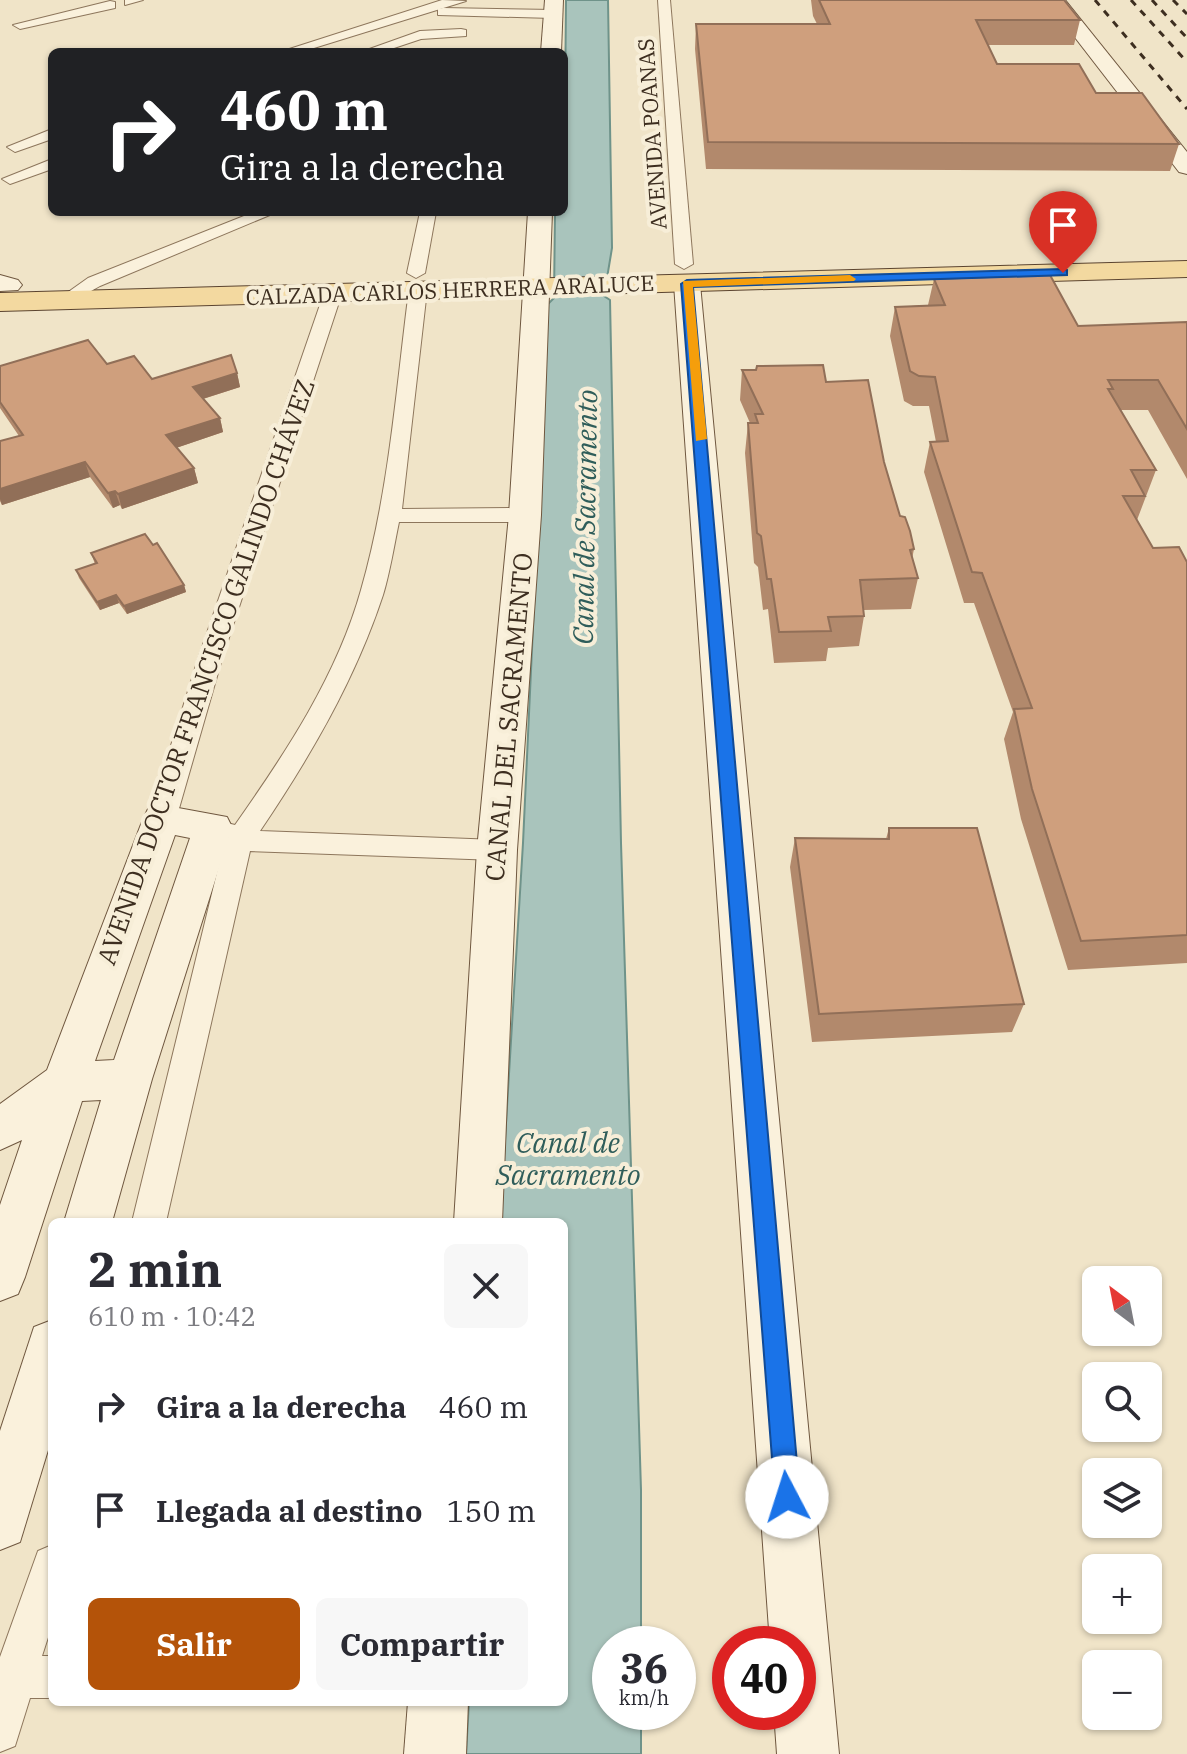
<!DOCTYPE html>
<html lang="es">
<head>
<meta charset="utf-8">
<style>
	body { margin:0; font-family:"IBM Plex Serif",serif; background:#f7f7f7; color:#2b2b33; height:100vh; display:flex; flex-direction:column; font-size:30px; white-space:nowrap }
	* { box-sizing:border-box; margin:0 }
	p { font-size:26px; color:#7c7c81 }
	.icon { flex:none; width:44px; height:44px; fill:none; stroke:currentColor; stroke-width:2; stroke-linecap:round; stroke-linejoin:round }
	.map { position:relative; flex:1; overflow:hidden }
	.side { position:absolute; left:48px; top:1218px; width:520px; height:488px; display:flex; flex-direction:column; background:#fff; border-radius:12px; box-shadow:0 2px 6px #0004 }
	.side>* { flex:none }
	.guide { position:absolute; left:48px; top:48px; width:520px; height:168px; border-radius:12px; box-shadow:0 2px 6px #0004; background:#202124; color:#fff; overflow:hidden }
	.needle { width:52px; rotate:328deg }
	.buttons { position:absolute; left:1082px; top:1266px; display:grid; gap:16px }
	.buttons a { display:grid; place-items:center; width:80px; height:80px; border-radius:12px; background:#fff; box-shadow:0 2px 6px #0004; font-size:40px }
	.speed { position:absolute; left:592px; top:1626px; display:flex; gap:16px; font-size:40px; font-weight:700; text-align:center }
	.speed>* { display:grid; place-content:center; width:104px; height:104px; border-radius:50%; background:#fff; box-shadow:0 2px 6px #0004; line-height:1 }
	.speed small { font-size:20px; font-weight:400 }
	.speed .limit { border:12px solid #d22; background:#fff; color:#111 }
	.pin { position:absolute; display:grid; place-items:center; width:68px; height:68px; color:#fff; margin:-82px -34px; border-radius:50% 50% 50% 0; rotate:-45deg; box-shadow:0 0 8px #0007 }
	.pin .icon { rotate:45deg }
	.me { position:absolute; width:88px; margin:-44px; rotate:355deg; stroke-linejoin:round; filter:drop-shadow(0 0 6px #0008) }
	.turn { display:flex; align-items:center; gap:28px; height:168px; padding:0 40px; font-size:36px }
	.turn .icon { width:104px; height:104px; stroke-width:2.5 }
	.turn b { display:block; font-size:56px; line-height:68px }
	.round { display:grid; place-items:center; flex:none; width:84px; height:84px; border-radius:12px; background:#f7f7f7 }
	.headline { display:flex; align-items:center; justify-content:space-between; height:136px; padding:0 40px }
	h1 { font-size:48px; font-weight:700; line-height:60px }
	.button { display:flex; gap:16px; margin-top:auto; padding:16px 40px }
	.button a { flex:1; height:92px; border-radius:12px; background:#b45309; color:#fff; font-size:32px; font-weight:700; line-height:92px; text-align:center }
	.button a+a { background:#f7f7f7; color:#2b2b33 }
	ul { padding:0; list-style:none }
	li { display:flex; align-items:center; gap:24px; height:104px; padding:0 40px }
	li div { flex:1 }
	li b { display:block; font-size:30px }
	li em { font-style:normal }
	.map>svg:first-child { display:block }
</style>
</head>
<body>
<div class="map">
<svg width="1187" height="1754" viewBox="0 0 1187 1754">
	<rect width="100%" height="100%" fill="#f0e4c8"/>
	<path fill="#a9c4bc" stroke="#6f938a" stroke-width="2" d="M566 0H608L612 248 604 296 610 300 621 843 641 1490V1644H610V1712H641V1754H466L469 1702H564V1222H500L523 843 548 304 554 298 555 212H564Z"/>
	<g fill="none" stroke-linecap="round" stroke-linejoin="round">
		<g stroke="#8d765c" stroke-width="2">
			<g id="street">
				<path d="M125 0H143L125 5Z"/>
				<path d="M442 0 466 1 301 52H280Z"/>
				<path d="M658 0H670L693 264 684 269 675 264Z"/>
				<path d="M110 1 115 2V8L20 29 13 25Z"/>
				<path d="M443 8 553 10 560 14 553 18 438 15V9Z"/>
				<path d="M461 29 466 30V36L421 39 382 52H361L420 31Z"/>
				<path d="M52 129V139L15 152 7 147Z"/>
				<path d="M52 159V169L10 184 2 179Z"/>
				<path d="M254 212H277L100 286 66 305 57 300 88 278Z"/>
				<path d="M420 212H436L425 273 416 278 407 273Z"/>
				<path d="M418 285 427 290 402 509 525 508 536 515 525 522H399C394 546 390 572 383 595 355 680 310 757 260 831L497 840 507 843 511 850 507 857 497 860 250 851 166 1222H132L224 844 213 833 217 826 227 823 235 825C285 754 337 676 361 590 389 493 396 390 409 290Z"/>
				<path d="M333 288 342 293 222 659 176 819 172 826 162 829 152 826 148 819 198 659 324 293Z"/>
				<path d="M52 1545V1625L42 1656H52V1698H30L15 1746 0 1752V1657L38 1551Z"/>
			</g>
		</g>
		<g stroke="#6f573f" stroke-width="2">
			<g id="secondary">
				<path d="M545 0H563L561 52H541Z"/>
				<path d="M1046 0H1065L1187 152V174L1179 172Z"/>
				<path d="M528 212H552L541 515 517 850 502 1222H454L477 850 509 515Z"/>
				<path d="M0 275 18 280 22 285 18 290 0 291Z"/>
				<path d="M687 276 696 279 700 284 839 1754H777L774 1712H798V1644H770L674 284 678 279Z"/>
				<path d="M162 805 227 817 232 827 152 1079 112 1222H64L101 1100 82 1101 25 1277 18 1294 0 1301V1205L22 1140 0 1150V1104L47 1070 143 819 148 809ZM175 835 190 838 114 1060 95 1061Z"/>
				<path d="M52 1320V1437L20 1542 0 1550V1431L34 1327Z"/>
				<path d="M408 1702H468L466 1754H404Z"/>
			</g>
		</g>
		<g stroke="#5b4430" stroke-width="2">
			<path id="primary" d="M1187 261V277L0 311V293Z"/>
		</g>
		<use href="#street" fill="#faf1dc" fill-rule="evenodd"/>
		<use href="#secondary" fill="#faf1dc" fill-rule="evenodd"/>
		<use href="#primary" fill="#f3d9a0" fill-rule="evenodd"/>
		<g stroke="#3d2e20" stroke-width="3" stroke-dasharray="7 7" stroke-linecap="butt">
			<path d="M1095 0 1187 109"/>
			<path d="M1131 0 1187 62"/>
			<path d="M1152 0 1187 38"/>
			<path d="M1173 0 1187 14"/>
		</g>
	</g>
	<g fill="#b2896c">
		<path d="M811 0H1064L1080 20 1074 45H988L997 64 1096 93 1179 144 1170 171 706 169 695 49 696 24H817L813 16Z"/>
		<path d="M934 279 1078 326 1187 322V479L1148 410H1120L1156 470 1137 520 1153 548 1187 562V963L1068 970 1021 819 1004 739 1013 712 974 603H964L924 472 930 442H936L929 406H913L904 401 890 336 895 307 928 305Z"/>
		<path d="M107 364 152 379 237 373 240 387 203 399 220 418 223 432 176 448 194 468 198 483 122 509 120 505 113 508 90 477 2 505 0 501V441L19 436 0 408V366Z"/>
		<path d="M742 370 826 382 884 462 900 516 914 549 912 559 918 578 911 609 864 610V616L859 646 828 648 826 661 774 663 768 609 763 610 758 567 754 563 745 453 748 423H750L740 400Z"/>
		<path d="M91 553 184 585 186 592 127 614 119 603 100 610 79 578 76 570 95 564Z"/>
		<path d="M889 828 1024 1004 1012 1032 812 1042 790 867 795 838 886 839Z"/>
	</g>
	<g fill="#916f58">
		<path d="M237 373 240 387 196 401 193 387Z"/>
		<path d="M220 418 223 432 170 450 166 435Z"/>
		<path d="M85 462 90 477 2 505 0 499V489Z"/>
		<path d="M194 468 198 483 122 509 118 494Z"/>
		<path d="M115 491 120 505 113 508 108 493Z"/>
		<path d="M184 585 186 592 127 614 124 606Z"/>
		<path d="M116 595 119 603 100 610 97 602Z"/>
	</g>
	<g fill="#cf9f7d" stroke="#916f58" stroke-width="2">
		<path d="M819 0H1064L1080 20H976L997 64H1079L1096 93H1142L1179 144 708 142 696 24H830Z"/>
		<path d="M1050 275 1078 326 1187 322V429L1158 380H1108L1113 389H1108L1156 470H1131L1145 496H1123L1153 548 1179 547 1187 562V935L1081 941 1032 789 1014 709 1032 708 982 573 972 572 930 442 948 441 935 377 919 376 910 371 895 307 945 305 934 279Z"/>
		<path d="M88 340 107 364 134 356 152 379 231 355 237 373 193 387 220 418 166 435 194 468 118 494 115 491 108 493 85 462 0 489V441L23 435 0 402V366Z"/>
		<path d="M823 365 826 382 868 380 884 462 900 516 905 517 910 531 914 549 910 550 918 578 860 580 864 616 828 617 831 631 779 632 771 579H767L761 536 757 533 748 423H758L755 414H763L742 370H756L757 366Z"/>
		<path d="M145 534 153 545 157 543 184 585 124 606 116 595 97 602 76 570 97 563 91 553Z"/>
		<path d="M889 828H977L1024 1004 819 1014 795 838 889 839Z"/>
	</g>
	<path fill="#1a73e8" stroke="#114b97" stroke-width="2" d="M1063 269 1067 270V275L693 287 800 1497 796 1506 787 1510 778 1506 775 1497 681 284 687 280Z"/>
	<path fill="#f59e0b" d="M850 275 856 279 854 281 693 287 707 439 696 441 683 281Z"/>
	<g text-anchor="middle" stroke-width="8" stroke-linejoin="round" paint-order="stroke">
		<g font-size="22" fill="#3d2e20" stroke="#f7eed8">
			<text transform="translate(652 134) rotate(-94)" y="8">AVENIDA POANAS</text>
			<text transform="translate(450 290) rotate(-2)" y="8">CALZADA CARLOS HERRERA ARALUCE</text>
		</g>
		<g font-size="26" fill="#3d2e20" stroke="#f7eed8">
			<text transform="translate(206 672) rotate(-71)" y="9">AVENIDA DOCTOR FRANCISCO GALINDO CHÁVEZ</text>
			<text transform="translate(509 717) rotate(-85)" y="9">CANAL DEL SACRAMENTO</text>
		</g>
		<g font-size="28" font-style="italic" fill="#2f5d5a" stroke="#f7eed8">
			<text transform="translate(585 517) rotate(-89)" y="10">Canal de Sacramento</text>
			<text x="568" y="1153">Canal de<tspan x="568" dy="32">Sacramento</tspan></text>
		</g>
	</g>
</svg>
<div class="buttons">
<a><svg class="needle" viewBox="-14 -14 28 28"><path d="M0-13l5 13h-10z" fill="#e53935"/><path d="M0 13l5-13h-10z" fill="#7c7c81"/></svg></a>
<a><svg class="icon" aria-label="search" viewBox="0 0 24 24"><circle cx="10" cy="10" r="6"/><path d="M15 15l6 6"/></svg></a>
<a><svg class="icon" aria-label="layers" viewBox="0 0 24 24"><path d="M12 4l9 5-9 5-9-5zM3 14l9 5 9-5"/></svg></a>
<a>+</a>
<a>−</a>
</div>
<div class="speed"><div>36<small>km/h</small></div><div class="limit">40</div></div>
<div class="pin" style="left:1063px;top:273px;background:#d93025"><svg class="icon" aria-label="arrive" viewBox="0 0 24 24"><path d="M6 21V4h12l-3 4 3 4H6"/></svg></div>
<svg class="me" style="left:787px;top:1497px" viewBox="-20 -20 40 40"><circle r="19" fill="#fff"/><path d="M0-13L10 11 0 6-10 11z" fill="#1a73e8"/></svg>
<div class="guide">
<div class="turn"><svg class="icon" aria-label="right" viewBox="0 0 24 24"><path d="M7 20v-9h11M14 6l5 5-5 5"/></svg><div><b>460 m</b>Gira a la derecha</div></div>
</div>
<section class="side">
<div class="headline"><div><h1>2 min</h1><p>610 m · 10:42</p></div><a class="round"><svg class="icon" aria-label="close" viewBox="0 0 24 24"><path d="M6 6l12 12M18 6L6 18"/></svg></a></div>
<ul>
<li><svg class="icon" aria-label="right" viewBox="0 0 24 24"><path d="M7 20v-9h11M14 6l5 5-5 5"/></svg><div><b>Gira a la derecha</b></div><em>460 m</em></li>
<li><svg class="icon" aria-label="arrive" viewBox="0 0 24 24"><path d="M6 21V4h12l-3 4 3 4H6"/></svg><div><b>Llegada al destino</b></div><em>150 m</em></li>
</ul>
<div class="button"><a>Salir</a><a>Compartir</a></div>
</section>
</div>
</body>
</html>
